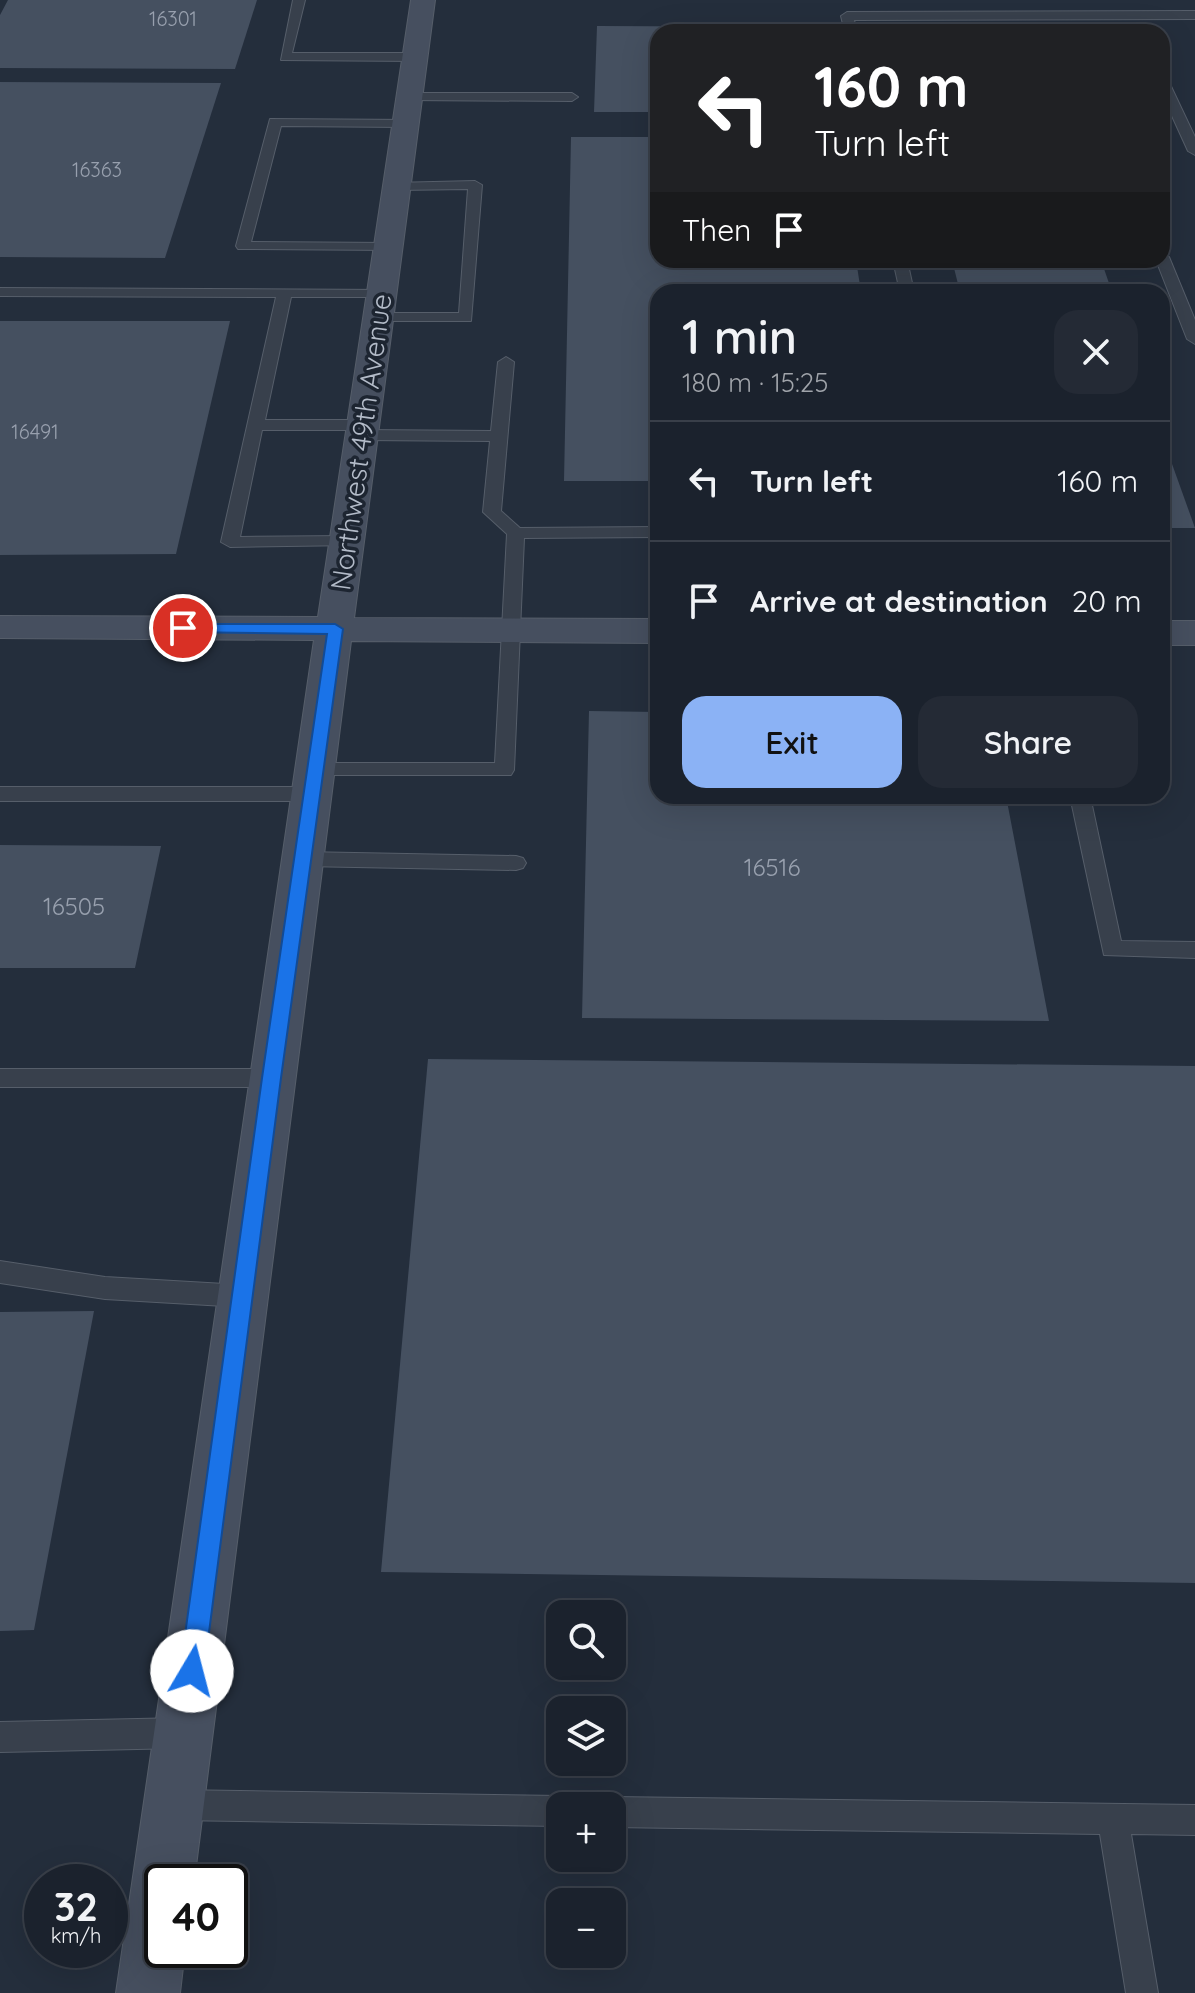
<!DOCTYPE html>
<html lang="en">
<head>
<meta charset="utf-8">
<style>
	body { margin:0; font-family:Quicksand,sans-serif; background:#242a35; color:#f1f3f6; height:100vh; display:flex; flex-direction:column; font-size:30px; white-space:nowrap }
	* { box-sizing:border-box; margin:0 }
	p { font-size:26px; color:#a0a4aa }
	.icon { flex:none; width:44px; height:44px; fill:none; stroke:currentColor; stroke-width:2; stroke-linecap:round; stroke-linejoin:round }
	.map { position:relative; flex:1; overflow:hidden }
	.panel { position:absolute; left:650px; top:284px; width:520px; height:520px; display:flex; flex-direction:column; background:#1b222d; border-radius:24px; box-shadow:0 8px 32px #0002,0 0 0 2px #393f49 }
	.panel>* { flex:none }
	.banner { position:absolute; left:650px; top:24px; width:520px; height:244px; border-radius:24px; box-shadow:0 8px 32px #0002,0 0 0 2px #393f49; background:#202124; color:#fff; overflow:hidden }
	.tools { position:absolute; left:546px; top:1600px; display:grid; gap:16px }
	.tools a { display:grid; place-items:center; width:80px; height:80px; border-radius:16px; background:#1b222d; box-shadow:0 8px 32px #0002,0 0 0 2px #393f49; font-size:40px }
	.speed { position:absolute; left:24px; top:1864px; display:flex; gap:16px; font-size:40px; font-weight:700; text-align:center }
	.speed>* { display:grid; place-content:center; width:104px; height:104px; border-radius:50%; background:#1b222d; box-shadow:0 8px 32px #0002,0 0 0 2px #393f49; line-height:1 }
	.speed small { font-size:20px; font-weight:400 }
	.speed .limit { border:4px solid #111; border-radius:12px; background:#fff; color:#111 }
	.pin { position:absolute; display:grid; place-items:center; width:68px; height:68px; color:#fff; margin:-34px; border:4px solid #fff; border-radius:50%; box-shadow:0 2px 8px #0007 }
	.me { position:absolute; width:88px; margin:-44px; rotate:8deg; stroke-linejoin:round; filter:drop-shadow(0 0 6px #0008) }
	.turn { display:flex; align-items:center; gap:28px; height:168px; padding:0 32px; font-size:36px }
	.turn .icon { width:104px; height:104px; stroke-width:2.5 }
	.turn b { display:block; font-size:56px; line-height:68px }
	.then { display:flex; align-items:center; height:76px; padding:0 32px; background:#0003; gap:16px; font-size:30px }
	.round { display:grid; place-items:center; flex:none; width:84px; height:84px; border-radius:24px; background:#242a35 }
	.summary { display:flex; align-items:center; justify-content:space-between; height:136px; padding:0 32px }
	h1 { font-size:48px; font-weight:600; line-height:60px }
	.button { display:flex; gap:16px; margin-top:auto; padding:16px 32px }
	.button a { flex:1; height:92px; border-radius:24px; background:#8bb2f5; color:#111; font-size:32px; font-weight:600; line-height:92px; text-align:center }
	.button a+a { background:#242a35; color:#f1f3f6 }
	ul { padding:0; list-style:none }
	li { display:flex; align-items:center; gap:24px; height:120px; padding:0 32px; border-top:2px solid #393f49 }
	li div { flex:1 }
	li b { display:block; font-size:30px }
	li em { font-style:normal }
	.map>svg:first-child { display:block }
</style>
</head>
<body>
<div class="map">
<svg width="1195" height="1993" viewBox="0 0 1195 1993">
	<rect width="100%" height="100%" fill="#242e3c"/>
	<g fill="#455060">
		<path d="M8 0H257L235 69 0 68V15Z"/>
		<path d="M893 22H1017L1021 32H895Z"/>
		<path d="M597 26 792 27 793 32H658V112H594Z"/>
		<path d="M0 82 221 83 165 258 0 257Z"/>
		<path d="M571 137H658V260H856L861 292H658V481H564Z"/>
		<path d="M952 260H1101L1112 292H960Z"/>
		<path d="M0 321H230L176 554 0 555Z"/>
		<path d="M1162 436 1195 528H1162Z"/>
		<path d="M589 711 658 712V796H1006L1049 1021 582 1018Z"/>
		<path d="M0 845 161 846 135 968H0Z"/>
		<path d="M428 1059 1195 1066V1583L381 1572Z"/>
		<path d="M94 1311 34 1630 0 1631V1312Z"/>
	</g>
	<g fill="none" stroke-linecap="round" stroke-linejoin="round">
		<g stroke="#565e6a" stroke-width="2">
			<g id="lane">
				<path d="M293 0H305L292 53H415L421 57 415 61 281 60Z"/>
				<path d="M1195 11V19L854 20 857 32H845L841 16 847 12Z"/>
				<path d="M1162 76 1168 80 1195 137V155L1188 151 1162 94Z"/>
				<path d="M410 93H572L578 97 572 101 405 100V94Z"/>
				<path d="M270 119 411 120 413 123 406 127 281 126 251 242 389 243 396 247 394 250 238 249 236 246Z"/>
				<path d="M475 181 482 185 471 321H374L371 318 379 313H459L468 189 397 190 390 186 392 183Z"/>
				<path d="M1162 253 1169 257 1195 320V344L1187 339 1156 260H1162Z"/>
				<path d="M893 260H907L914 292H900Z"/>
				<path d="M0 288 387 290V296L382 297H291L265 420H364L372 425 364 430H262L240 537 348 536 354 537 357 541 354 545 230 547 221 542 276 297 0 296Z"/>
				<path d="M506 357 514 362 501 511 520 528 658 527V537L524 538 514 770 511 775H308L305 770 308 765 315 763H495L507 534 483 512 490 441 363 440 355 435 363 430 491 431 498 362Z"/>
				<path d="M0 787H312L322 794 312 801H0Z"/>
				<path d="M1070 796H1090L1121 941 1195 942V958L1104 955Z"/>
				<path d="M303 852 516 856 523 858 526 863 523 868 516 870 303 866 296 864 293 859 296 854Z"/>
				<path d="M0 1069H271L279 1072 282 1078 279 1084 271 1087H0Z"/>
				<path d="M0 1261 105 1277 242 1285 251 1288 255 1296 251 1304 242 1307 105 1299 0 1283Z"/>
				<path d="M183 1718 193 1723 198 1733 193 1743 183 1748 0 1752V1722Z"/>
				<path d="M175 1790 560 1796 571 1800 573 1806H560V1826L175 1820 164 1816 160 1805 164 1794Z"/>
				<path d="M612 1797 1195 1805V1835L1131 1834 1158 1993H1126L1100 1834 612 1827V1806H599L601 1801Z"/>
			</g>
		</g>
		<g stroke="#565e6a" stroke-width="2">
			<g id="secondary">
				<path d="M411 0H435L354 618 658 619V643L351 641 194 1882H162V1950H185L180 1993H116L314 640 0 638V616L318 617Z"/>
				<rect x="1162" y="621" width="33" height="24"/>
			</g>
		</g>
		<use href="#lane" fill="#38404c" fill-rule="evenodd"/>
		<use href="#secondary" fill="#464f5f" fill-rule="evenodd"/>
	</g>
	<path fill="#1a73e8" stroke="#114b97" stroke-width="2" d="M183 624H335L343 629 281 1078 204 1671 201 1679 192 1683 184 1679 180 1671 262 1078 327 634 178 632V625Z"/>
	<g text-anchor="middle" stroke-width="7" stroke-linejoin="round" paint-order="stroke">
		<g font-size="20" fill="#98a0ae">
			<text x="173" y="26">16301</text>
			<text x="97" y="177">16363</text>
			<text x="35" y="439">16491</text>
		</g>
		<g font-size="24" fill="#98a0ae">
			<text x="772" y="876">16516</text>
			<text x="74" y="915">16505</text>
		</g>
		<g font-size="28" fill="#b3bbc8" stroke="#1d2531">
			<text transform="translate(361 442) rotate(-82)" y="10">Northwest 49th Avenue</text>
		</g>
	</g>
</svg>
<div class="tools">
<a><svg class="icon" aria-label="search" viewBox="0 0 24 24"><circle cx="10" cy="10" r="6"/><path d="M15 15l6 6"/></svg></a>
<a><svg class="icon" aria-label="layers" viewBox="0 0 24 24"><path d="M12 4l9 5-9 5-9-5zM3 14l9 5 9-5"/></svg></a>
<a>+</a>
<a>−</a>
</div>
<div class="speed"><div>32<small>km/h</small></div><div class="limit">40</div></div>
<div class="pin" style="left:183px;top:628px;background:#d93025"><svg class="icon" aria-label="arrive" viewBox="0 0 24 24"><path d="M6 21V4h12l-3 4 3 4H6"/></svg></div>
<svg class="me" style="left:192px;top:1671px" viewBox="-20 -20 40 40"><circle r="19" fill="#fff"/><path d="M0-13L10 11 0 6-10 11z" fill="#1a73e8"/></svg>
<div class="banner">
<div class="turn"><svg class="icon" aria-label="left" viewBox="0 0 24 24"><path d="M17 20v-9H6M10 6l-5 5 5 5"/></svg><div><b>160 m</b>Turn left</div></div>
<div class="then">Then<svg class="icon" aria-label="arrive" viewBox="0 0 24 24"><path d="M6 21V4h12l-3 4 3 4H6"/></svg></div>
</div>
<section class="panel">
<div class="summary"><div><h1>1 min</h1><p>180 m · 15:25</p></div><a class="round"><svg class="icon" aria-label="close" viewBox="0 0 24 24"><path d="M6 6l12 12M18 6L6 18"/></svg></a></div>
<ul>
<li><svg class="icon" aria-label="left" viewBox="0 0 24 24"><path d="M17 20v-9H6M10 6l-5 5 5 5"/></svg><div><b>Turn left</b></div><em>160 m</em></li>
<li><svg class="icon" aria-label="arrive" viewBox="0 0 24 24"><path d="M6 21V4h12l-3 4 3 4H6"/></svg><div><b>Arrive at destination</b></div><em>20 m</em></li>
</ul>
<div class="button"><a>Exit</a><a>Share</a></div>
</section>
</div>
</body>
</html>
